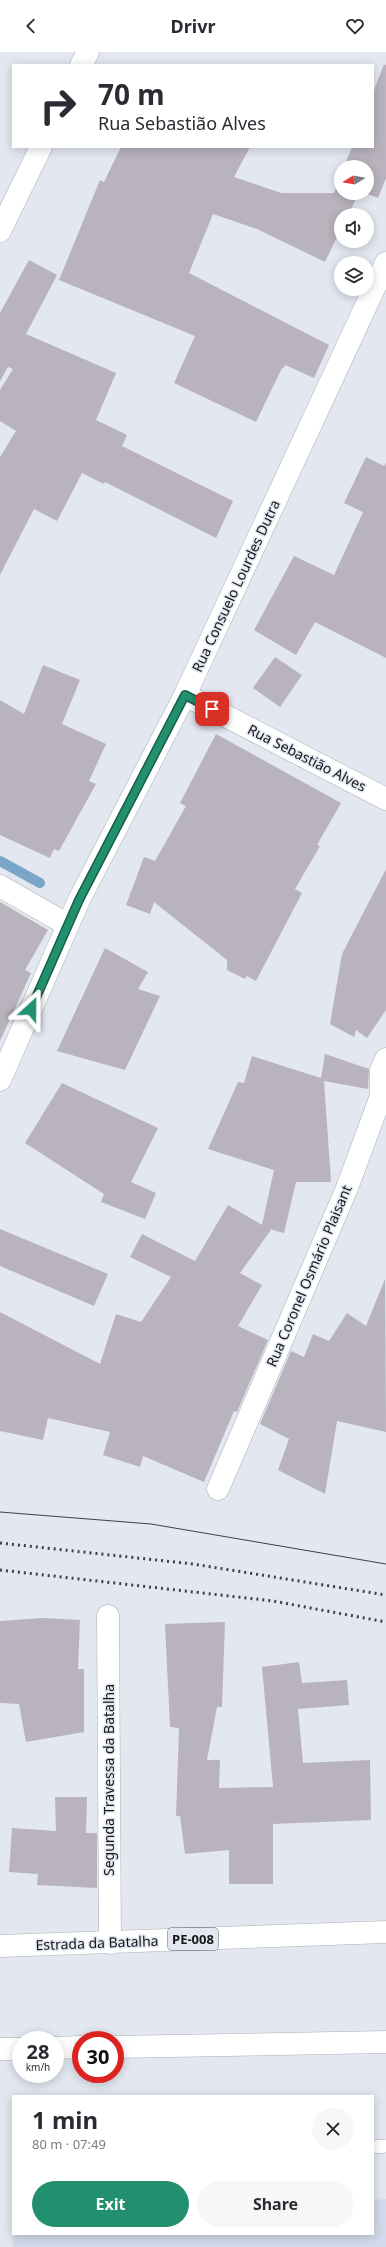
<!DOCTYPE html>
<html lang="en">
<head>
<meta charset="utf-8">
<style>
	body { margin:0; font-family:"Noto Sans",sans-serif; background:#f7f7f7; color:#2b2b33; height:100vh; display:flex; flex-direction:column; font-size:15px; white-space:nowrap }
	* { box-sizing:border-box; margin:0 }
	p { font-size:13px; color:#7c7c81 }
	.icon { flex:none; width:22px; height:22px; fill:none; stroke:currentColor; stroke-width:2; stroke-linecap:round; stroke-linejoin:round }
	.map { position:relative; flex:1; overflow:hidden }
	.panel { position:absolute; left:12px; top:2043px; width:362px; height:140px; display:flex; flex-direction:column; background:#fff; border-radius:0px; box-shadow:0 2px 10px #0003 }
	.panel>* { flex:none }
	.hud { position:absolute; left:12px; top:12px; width:362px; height:84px; border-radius:0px; box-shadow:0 2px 10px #0003; background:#fff; color:#2b2b33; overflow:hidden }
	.needle { width:26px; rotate:259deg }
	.tools { position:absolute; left:334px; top:108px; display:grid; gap:8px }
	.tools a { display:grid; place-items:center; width:40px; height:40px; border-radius:50%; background:#fff; box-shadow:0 2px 10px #0003; font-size:20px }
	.speed { position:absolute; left:12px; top:1979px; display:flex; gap:8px; font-size:20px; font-weight:700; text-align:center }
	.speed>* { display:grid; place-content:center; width:52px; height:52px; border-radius:50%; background:#fff; box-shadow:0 2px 10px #0003; line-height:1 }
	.speed small { font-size:10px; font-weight:400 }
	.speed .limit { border:6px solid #d22; background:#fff; color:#111 }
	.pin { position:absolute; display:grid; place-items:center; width:34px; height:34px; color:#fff; margin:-17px; border-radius:8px; box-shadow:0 2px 6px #0006 }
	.me { position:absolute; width:44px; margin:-22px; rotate:24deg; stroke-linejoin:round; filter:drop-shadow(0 0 3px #0008) }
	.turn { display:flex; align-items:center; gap:14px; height:84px; padding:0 20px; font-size:18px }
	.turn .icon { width:52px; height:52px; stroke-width:2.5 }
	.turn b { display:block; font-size:28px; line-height:34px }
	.round { display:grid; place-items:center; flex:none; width:42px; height:42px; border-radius:21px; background:#f7f7f7 }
	.head { display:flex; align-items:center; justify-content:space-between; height:68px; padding:0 20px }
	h1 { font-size:24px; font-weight:700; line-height:30px }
	.action { display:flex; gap:8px; margin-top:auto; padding:8px 20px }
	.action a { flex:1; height:46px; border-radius:24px; background:#22906f; color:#fff; font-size:16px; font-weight:700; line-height:46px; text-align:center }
	.action a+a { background:#f7f7f7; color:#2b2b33 }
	header { display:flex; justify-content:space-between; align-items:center; height:52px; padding:0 20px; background:#fff; font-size:18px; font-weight:700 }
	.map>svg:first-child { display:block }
</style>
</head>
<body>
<header><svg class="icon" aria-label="back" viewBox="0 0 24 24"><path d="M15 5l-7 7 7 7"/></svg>Drivr<svg class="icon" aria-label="heart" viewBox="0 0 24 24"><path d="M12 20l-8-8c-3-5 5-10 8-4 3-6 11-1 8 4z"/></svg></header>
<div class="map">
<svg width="386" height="2195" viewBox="0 0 386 2195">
	<rect width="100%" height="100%" fill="#e2e7f0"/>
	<path fill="#d2dbeb" d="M386 2147V2195H13L12 2178H13V2182H373V2148Z"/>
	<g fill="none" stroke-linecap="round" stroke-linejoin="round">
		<path stroke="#79a6c8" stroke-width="10" d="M0 809 40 831"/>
	</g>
	<g fill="#b9b3bd">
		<path d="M384 12 386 13V126L378 146 365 141H367V115H344L352 95H373V41Z"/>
		<path d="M121 95H250L234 125 281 141H334L341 122V141H359L348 163H341V177L325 210 257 177 213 162 189 221 329 293 314 326 285 313 283 317 282 316 256 370 174 331 195 284 59 228 100 128 104 130Z"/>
		<path d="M29 208 57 223 26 282 116 321 96 368 127 383 122 394 233 449 216 486 105 430 104 432 82 421 57 469 34 457 0 523V405L16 379 0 369V338L13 317 8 315 0 329V261Z"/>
		<path d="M366 405 384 414 386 411V606L315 570 296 603 254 578 294 504 334 523 363 460 344 451Z"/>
		<path d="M275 605 302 623 280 655 253 636Z"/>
		<path d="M43 613 80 628 62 672 106 692 89 729 96 732 59 799 54 797 50 806 0 783V648L24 662Z"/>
		<path d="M216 682 341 751 317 793 320 794 295 837 302 841 256 929 247 924 245 927 227 918V908L154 850 150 862 126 853 144 805 155 809 186 754 180 751Z"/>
		<path d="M386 817V958L367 986 356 978 354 985 330 972 342 902Z"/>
		<path d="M0 850 48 878 25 918 31 921 0 989Z"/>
		<path d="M105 896 148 920 138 937 160 944 125 1018 57 999Z"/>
		<path d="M325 1002 369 1017 368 1037 324 1029 331 1130H296L284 1181 269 1177 271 1178 240 1221 262 1233 238 1274 268 1288 237 1360 234 1359 204 1430 143 1404 140 1415 103 1403 110 1380 48 1366 43 1388 0 1379V1260L100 1312 116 1262 141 1270 171 1225 130 1205 142 1182 195 1209 228 1153 262 1173 274 1118 208 1097 238 1030 244 1031 252 1004 321 1026Z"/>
		<path d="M62 1031 158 1076 131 1130 156 1141 145 1167 101 1150 104 1142 25 1091Z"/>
		<path d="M0 1177 108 1222 94 1254 0 1214Z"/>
		<path d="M385 1227 386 1380 337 1369 325 1442 278 1418 289 1387 260 1372 291 1299 304 1305 313 1282 329 1289 347 1261 366 1274Z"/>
		<path d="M43 1566 80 1568 78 1617H84V1680L26 1690 19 1652 0 1651V1569Z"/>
		<path d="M225 1570 222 1655H217L207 1708H220L219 1736 273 1735 262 1615 299 1610 302 1631 347 1628 349 1653 298 1657 303 1711 370 1708 371 1768 273 1772V1832H229V1798L185 1802 180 1764H176L179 1676 170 1675 165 1572Z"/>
		<path d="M55 1745H87L86 1781H97V1836L37 1833 38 1822 9 1820 12 1776 56 1779Z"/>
	</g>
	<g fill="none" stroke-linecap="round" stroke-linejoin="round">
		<g stroke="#aaafb8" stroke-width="14">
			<path id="lane" d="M373 2095 386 2094"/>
		</g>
		<g stroke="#aaafb8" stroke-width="23">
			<g id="street">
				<path d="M81 13 88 0"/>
				<path d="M0 179 41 95"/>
				<path d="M185 643 386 747"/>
				<path d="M0 834 68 873"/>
				<path d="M0 1028 79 848 185 643 386 211"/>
				<path d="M218 1437 347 1136 381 1044V1018L386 1007"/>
				<path d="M108 1564 110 1891"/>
			</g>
		</g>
		<g stroke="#aaafb8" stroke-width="23">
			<g id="highway">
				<path d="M0 1894 386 1880"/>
				<path d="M115 1995 386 1990"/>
				<path d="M55 1996 81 1995"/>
				<path d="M0 1997H21"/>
			</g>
		</g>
		<use href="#lane" stroke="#fff" stroke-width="13"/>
		<use href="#street" stroke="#fff" stroke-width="22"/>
		<use href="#highway" stroke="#fff" stroke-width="22"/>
		<path stroke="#3e4045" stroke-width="1" d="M0 1460 151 1472 386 1512"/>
		<g stroke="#3e4045" stroke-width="3" stroke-dasharray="2 4" stroke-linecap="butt">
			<path d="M0 1491 193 1512 386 1543"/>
			<path d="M0 1518 273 1549 386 1570"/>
		</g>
	</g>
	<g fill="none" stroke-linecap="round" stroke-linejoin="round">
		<g stroke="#165e48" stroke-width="10">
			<path id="route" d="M31 957 79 848 185 643 212 657"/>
		</g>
		<use href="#route" stroke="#22906f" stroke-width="7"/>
	</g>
	<g text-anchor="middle" stroke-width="3" stroke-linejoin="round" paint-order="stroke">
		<rect fill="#e2e7f0" stroke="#52555a" stroke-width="1" x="168" y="1876" width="50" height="22" rx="3"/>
		<g font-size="13" font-weight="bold" fill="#15171a">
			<text x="193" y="1892">PE-008</text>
		</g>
		<g font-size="14" fill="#15171a" stroke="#e2e7f0">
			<text transform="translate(236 534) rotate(-65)" y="5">Rua Consuelo Lourdes Dutra</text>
			<text transform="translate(307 706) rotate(27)" y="5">Rua Sebastião Alves</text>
			<text transform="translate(309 1224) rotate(-67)" y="5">Rua Coronel Osmário Plaisant</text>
			<text transform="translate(109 1728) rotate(-90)" y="5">Segunda Travessa da Batalha</text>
			<text transform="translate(97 1891) rotate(-2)" y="5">Estrada da Batalha</text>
		</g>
	</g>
</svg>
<div class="tools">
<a><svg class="needle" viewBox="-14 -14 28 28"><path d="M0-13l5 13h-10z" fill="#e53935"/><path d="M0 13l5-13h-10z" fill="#7c7c81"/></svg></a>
<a><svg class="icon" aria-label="sound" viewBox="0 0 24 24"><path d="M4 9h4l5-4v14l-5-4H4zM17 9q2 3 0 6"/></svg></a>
<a><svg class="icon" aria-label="layers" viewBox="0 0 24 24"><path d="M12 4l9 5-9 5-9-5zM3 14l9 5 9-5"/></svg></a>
</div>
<div class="speed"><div>28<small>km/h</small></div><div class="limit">30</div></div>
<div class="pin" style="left:212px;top:657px;background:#d93025"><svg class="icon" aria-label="arrive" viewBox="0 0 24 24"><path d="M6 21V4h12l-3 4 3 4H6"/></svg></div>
<svg class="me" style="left:31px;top:957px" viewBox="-20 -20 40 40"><path d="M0-17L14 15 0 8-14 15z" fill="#22906f" stroke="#fff" stroke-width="4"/></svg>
<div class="hud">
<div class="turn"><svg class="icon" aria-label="right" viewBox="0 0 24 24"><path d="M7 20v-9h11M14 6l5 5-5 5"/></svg><div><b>70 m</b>Rua Sebastião Alves</div></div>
</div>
<section class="panel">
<div class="head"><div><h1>1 min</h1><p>80 m · 07:49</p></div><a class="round"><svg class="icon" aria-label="close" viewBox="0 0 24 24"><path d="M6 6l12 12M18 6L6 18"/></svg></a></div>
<div class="action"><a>Exit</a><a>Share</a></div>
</section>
</div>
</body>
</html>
